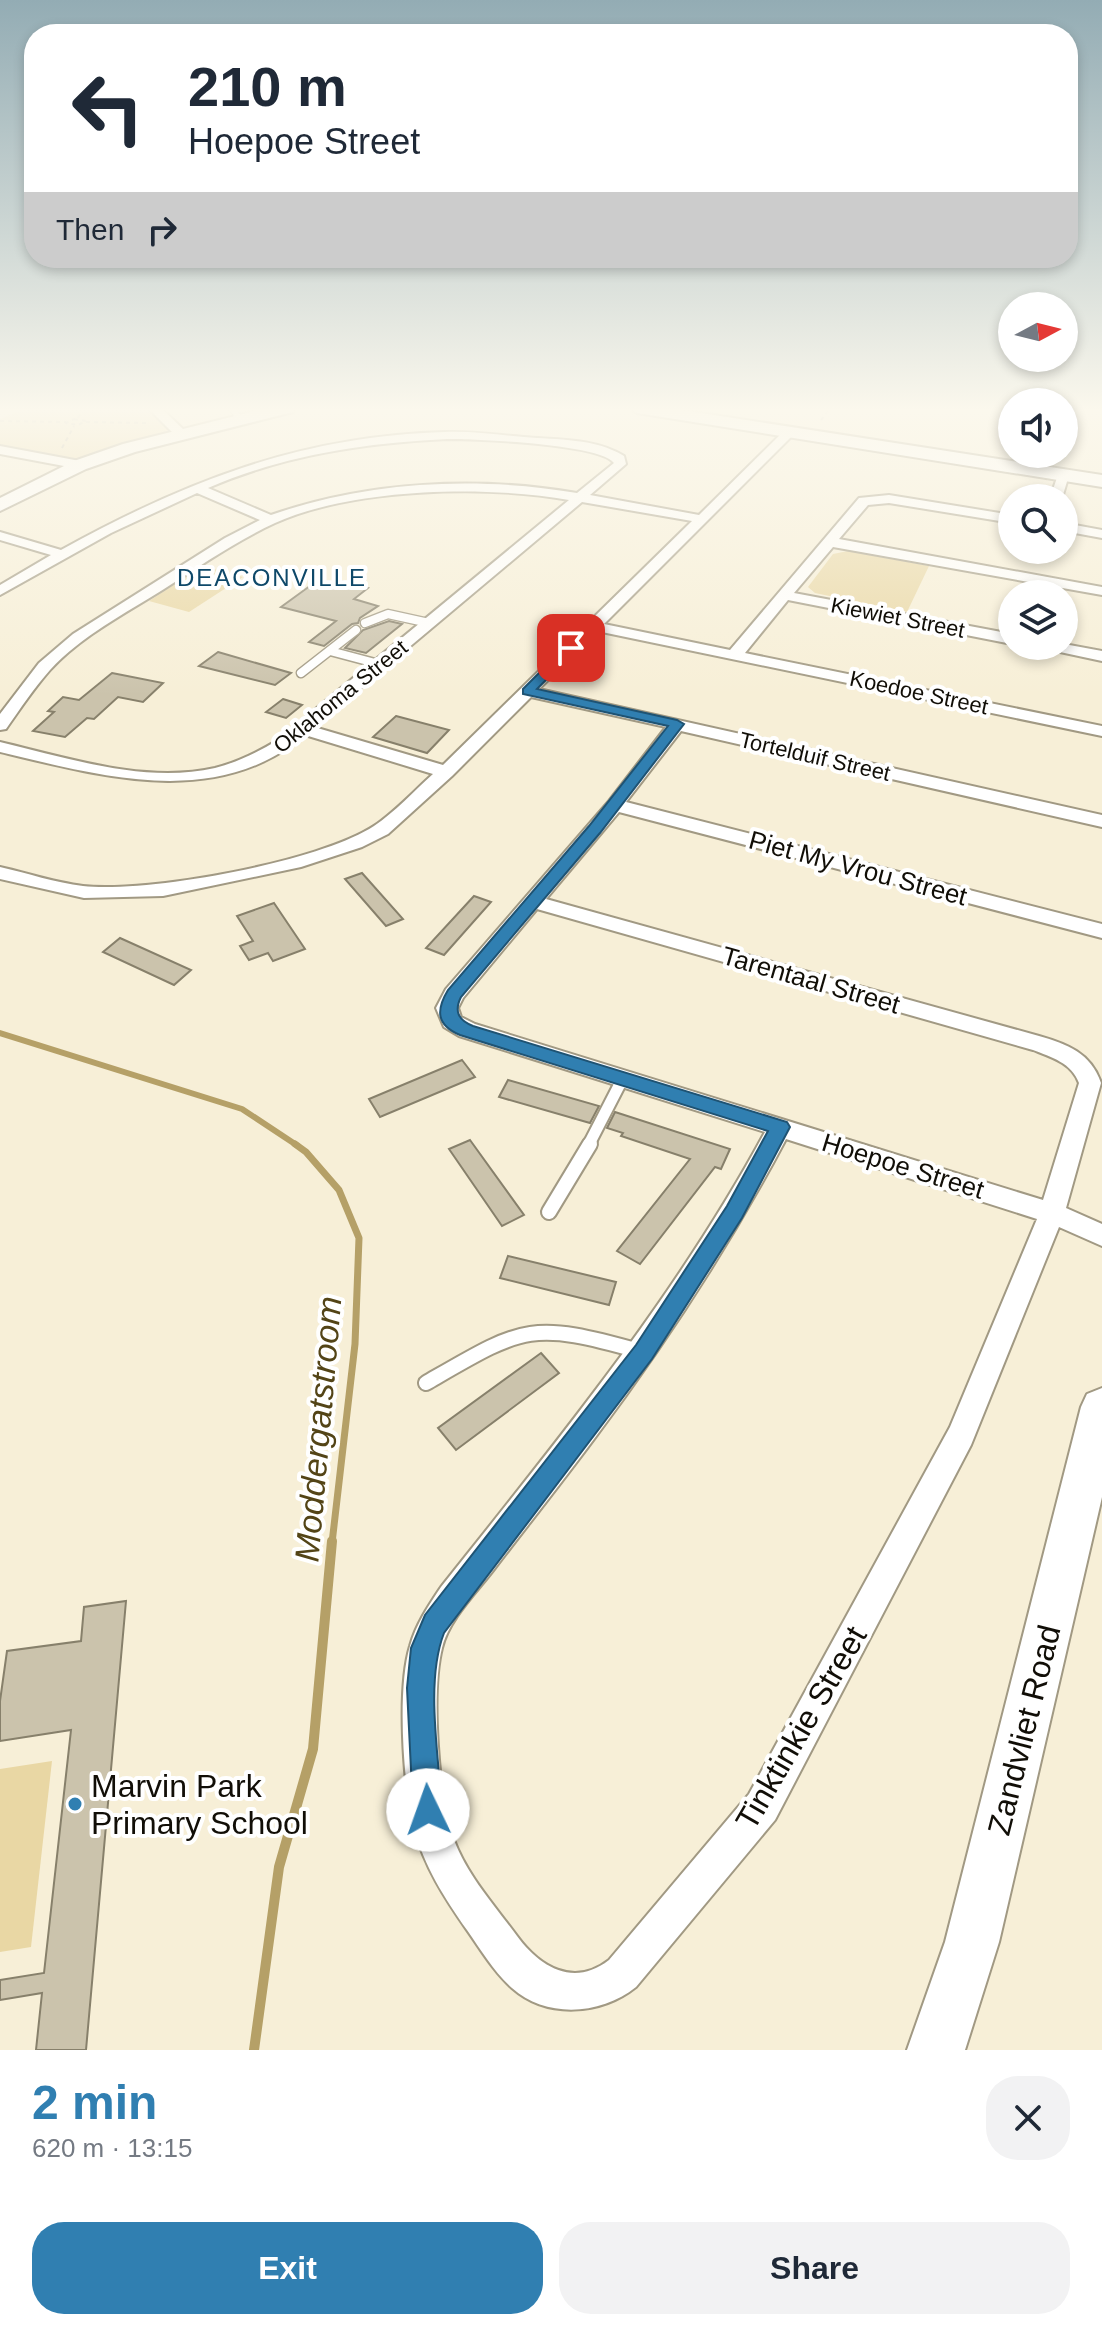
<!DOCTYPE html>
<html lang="en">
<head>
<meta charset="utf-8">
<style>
	body { margin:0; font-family:Helvetica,sans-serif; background:#f2f2f3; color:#1f2937; height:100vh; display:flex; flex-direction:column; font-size:30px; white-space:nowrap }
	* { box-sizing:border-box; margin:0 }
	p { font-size:26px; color:#747a83 }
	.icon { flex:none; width:44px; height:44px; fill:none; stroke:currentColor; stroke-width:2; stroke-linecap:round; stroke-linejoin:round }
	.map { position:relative; height:2050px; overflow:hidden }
	.details { display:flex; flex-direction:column; background:#fff; flex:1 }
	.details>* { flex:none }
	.guide { position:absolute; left:24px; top:24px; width:1054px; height:244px; border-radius:32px; box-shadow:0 4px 12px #0003; background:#fff; color:#1f2937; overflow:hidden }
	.needle { width:52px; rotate:83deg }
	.buttons { position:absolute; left:998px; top:292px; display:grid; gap:16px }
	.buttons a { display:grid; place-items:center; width:80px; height:80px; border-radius:50%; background:#fff; box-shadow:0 4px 12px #0003; font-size:40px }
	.pin { position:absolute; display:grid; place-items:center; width:68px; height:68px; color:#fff; margin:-34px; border-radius:16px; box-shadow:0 4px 12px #0006 }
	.me { position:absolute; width:88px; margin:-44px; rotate:357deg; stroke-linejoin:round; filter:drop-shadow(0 0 6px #0008) }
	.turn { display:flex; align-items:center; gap:28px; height:168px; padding:0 32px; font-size:36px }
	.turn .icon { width:104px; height:104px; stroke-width:2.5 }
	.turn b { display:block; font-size:56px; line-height:68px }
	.then { display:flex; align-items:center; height:76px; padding:0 32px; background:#0003; gap:16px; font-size:30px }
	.round { display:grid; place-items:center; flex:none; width:84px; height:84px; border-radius:32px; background:#f2f2f3 }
	.headline { display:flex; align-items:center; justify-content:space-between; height:136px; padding:0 32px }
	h1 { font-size:48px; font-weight:700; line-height:60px; color:#307fb1 }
	.cta { display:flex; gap:16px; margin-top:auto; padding:16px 32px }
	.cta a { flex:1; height:92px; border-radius:32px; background:#307fb1; color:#fff; font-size:32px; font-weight:700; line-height:92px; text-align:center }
	.cta a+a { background:#f2f2f3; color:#1f2937 }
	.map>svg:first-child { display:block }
</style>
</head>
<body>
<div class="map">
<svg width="1102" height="2050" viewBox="0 0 1102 2050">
	<rect width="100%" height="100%" fill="#f7efd7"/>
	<g fill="#e9d7a4">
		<path d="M27 408H147L168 429 163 435 81 460 0 446V419Z"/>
		<path d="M848 551 929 566 907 612 815 593 808 587 833 554Z"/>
		<path d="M203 566 243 577 189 612 149 601Z"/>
		<path d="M52 1761 31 1947 0 1952V1769Z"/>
	</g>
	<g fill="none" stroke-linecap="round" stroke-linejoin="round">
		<path stroke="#b5a067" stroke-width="6" d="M0 1033 242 1109 298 1146"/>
		<path stroke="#b5a067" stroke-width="7" d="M295 1144 306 1152 339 1190 359 1238 355 1344 332 1543"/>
		<path stroke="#b5a067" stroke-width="10" d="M254 2050 279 1867 313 1749 332 1541"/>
	</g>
	<g fill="#cbc3ac" stroke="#87806b" stroke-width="2">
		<path d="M340 581 368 588 354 599 378 606 360 618 358 623 352 624 324 646 309 642 336 621 281 607 314 583 332 587Z"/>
		<path d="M389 621 402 624 366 653 345 648 363 630Z"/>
		<path d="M218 652 291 673 275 685 199 666Z"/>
		<path d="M112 673 163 683 143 702 118 697 94 719 87 718 65 737 33 731 54 712 48 711 63 697 79 700Z"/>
		<path d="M283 699 302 705 286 718 266 712Z"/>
		<path d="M396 716 449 730 427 753 373 737Z"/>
		<path d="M362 873 403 919 386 926 345 879Z"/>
		<path d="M474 896 491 902 444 955 426 948Z"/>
		<path d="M274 903 305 949 273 961 268 953 249 960 240 946 253 941 237 916Z"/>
		<path d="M120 938 191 970 174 985 103 952Z"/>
		<path d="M462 1060 475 1077 380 1117 369 1099Z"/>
		<path d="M508 1080 599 1106 590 1123 499 1097Z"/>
		<path d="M615 1112 730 1149 721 1169 715 1167 640 1264 617 1251 690 1159 621 1136 623 1133 607 1128Z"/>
		<path d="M470 1140 524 1215 502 1226 449 1149Z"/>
		<path d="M508 1256 616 1282 609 1305 500 1278Z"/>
		<path d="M541 1353 559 1373 456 1450 438 1428Z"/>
		<path d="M126 1601 86 2050H36L42 1993 0 2000V1980L44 1973 71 1730 0 1741V1701L7 1651 81 1641 84 1607Z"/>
	</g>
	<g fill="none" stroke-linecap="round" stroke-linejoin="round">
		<g stroke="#a19983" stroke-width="8">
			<path id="lane-far3" d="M232 408 239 418"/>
		</g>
		<g stroke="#a19983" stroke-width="11">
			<g id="lane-far2">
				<path d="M365 623 388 614 429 623"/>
				<path d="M330 651 379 664"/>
				<path d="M301 673 356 630"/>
			</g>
		</g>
		<g stroke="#a19983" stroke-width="15">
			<path id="lane-far1" d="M588 1146 623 1078"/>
		</g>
		<g stroke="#a19983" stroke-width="18">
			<g id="lane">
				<path d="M549 1212 590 1144"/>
				<path d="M426 1383C523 1327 529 1320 639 1351"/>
			</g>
		</g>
		<g stroke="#a19983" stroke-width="4">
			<g id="street">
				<path d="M148 408H161L184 430V436H176Z"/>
				<path d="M786 429 796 432 604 624 730 650 859 498 889 495 1012 515V523L889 503 868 505 839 539 1102 587V595L833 547 794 593 1012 634V644L788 600 745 653 1102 726V736L597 631 539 689 1102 815V827L681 731 626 802 1102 924V938L619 812 546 899 1039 1036C1067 1044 1091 1053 1101 1083L1066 1208 1102 1224V1246L1059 1227 971 1445 775 1820 636 1987C601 2015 547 2019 512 1988 494 1972 481 1950 467 1930 445 1899 424 1866 414 1828 403 1785 397 1688 410 1646 416 1624 429 1605 441 1587 557 1441 676 1297 765 1132L459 1036 444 1027 436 1008 446 989 609 801 666 727 531 697 452 776 388 834 362 847 301 867 163 896 84 898 0 879V867C27 873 56 883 83 886 149 893 319 862 374 826 395 812 414 791 433 774L305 735C216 810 102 776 0 752V742C68 758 145 784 215 768 238 762 258 752 278 740L569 500C485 485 353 488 275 523 236 541 200 566 164 589 126 613 81 636 50 670 34 688 20 709 6 729L0 730V714L39 663 73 634 225 538 260 520 197 493 111 533 0 595V585L51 555 0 540V532L61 550C186 481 301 436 445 432 472 431 498 435 524 437 558 440 595 438 624 456L626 464 590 495 699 515ZM447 439C476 439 600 444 614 463L577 493C478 476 367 481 271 515L208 488C284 455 365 443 447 439ZM582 502 692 521 443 765 314 727ZM537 909 1033 1050C1051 1057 1072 1063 1079 1083L1043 1200 475 1024 461 1017 458 1008 463 998ZM786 1139 1037 1219 950 1427 749 1794 609 1960C573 1988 539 1966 517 1936 495 1906 467 1875 454 1840 438 1798 431 1692 442 1648 449 1619 477 1592 495 1568 528 1525 562 1482 594 1439 666 1343 730 1245 786 1139Z"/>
				<path d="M0 446 80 461 86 465 80 469 0 454Z"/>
				<path d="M1059 472 1069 475 1062 498H1050Z"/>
				<path d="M1064 523 1102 530V538L1064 531Z"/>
				<path d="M1064 644 1102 651V661L1046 649 1043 646Z"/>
			</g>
		</g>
		<g stroke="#a19983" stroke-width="4">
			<g id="secondary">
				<path d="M267 408H295L293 412 135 452 86 469 0 511V498L74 461 123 444Z"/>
				<path d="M629 408H669L1102 475V487L637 413Z"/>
				<path d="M1102 1388V1497L999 1942 965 2050H907L945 1942 1081 1407 1087 1394Z"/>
			</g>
		</g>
		<g stroke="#a8a18f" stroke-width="2" stroke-dasharray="4 4" stroke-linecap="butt">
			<path d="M78 418 83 408"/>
			<path d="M74 419 86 421 78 425 66 423Z"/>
			<path d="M821 420 830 408"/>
			<path d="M0 421 66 422"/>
			<path d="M86 422 147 423"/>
			<path d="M62 448 74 426"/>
		</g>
		<use href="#lane-far3" stroke="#fff" stroke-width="6"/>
		<use href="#lane-far2" stroke="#fff" stroke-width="8"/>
		<use href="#lane-far1" stroke="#fff" stroke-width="11"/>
		<use href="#lane" stroke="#fff" stroke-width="14"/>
		<use href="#street" fill="#fff" fill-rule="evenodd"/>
		<use href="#secondary" fill="#fff" fill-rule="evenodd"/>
	</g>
	<linearGradient id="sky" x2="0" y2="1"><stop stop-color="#93acb4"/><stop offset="0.59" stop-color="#fbf8ed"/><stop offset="1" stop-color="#fbf8ed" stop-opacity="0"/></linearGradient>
	<rect width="1102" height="695" fill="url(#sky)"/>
	<path fill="#307fb1" stroke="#1f5373" stroke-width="2" d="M567 645 578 648 537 689 677 720 684 724 600 833 461 997C454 1011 458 1020 473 1026L787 1122 790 1127 742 1218 652 1359 444 1633C425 1682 439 1757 442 1810L438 1820 428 1824 417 1820 413 1810 407 1688 411 1648 425 1615 636 1345 727 1206 768 1131 460 1035C436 1025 436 1010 448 990L589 826 668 726 523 694V689Z"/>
	<circle fill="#307fb1" stroke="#fff" stroke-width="3" cx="75" cy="1804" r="8"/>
	<g text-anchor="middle" stroke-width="8" stroke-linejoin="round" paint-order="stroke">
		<g font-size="22" fill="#110e07" stroke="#fff">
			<text transform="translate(898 617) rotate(11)" y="8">Kiewiet Street</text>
			<text transform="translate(919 692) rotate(12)" y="8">Koedoe Street</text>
			<text transform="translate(340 696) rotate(-39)" y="8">Oklahoma Street</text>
			<text transform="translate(815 756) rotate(13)" y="8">Tortelduif Street</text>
		</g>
		<g font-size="24" letter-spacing="2" fill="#0e4869" stroke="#fff">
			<text x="272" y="586">DEACONVILLE</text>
		</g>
		<g font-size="26" fill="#110e07" stroke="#fff">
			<text transform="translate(858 868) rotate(15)" y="9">Piet My Vrou Street</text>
			<text transform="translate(811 980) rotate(16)" y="9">Tarentaal Street</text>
			<text transform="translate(903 1166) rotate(17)" y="9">Hoepoe Street</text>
		</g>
		<g font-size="32" fill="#110e07" stroke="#fff">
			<text transform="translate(801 1728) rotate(-60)" y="11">Tinktinkie Street</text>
			<text transform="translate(1024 1730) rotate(-76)" y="11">Zandvliet Road</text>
		</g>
		<g font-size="32" fill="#110e07" stroke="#fff" text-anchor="start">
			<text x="91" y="1797">Marvin Park<tspan x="91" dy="37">Primary School</tspan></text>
		</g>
		<g font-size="34" font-style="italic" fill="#534416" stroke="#fff">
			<text transform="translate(318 1429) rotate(-85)" y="12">Moddergatstroom</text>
		</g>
	</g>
</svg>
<div class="buttons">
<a><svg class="needle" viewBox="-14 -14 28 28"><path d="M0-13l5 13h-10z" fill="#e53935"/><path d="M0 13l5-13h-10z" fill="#747a83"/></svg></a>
<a><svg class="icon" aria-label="sound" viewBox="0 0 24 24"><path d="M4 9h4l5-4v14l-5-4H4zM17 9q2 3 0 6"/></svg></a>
<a><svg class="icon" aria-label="search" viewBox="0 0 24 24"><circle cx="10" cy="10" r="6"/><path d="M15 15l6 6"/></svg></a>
<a><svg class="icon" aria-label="layers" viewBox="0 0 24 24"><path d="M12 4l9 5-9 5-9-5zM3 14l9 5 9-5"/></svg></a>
</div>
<div class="pin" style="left:571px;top:648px;background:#d93025"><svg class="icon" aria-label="arrive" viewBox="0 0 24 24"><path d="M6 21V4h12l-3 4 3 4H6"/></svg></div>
<svg class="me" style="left:428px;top:1810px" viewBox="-20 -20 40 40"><circle r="19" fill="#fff"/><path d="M0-13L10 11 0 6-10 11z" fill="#307fb1"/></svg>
<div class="guide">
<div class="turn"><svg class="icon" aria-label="left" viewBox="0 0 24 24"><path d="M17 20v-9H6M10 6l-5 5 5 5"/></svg><div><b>210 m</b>Hoepoe Street</div></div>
<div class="then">Then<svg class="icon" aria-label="right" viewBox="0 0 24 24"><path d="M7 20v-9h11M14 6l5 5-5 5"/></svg></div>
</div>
</div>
<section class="details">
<div class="headline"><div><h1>2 min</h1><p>620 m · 13:15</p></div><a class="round"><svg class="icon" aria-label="close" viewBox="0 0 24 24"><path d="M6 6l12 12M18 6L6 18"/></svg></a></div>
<div class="cta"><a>Exit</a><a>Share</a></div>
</section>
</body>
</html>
